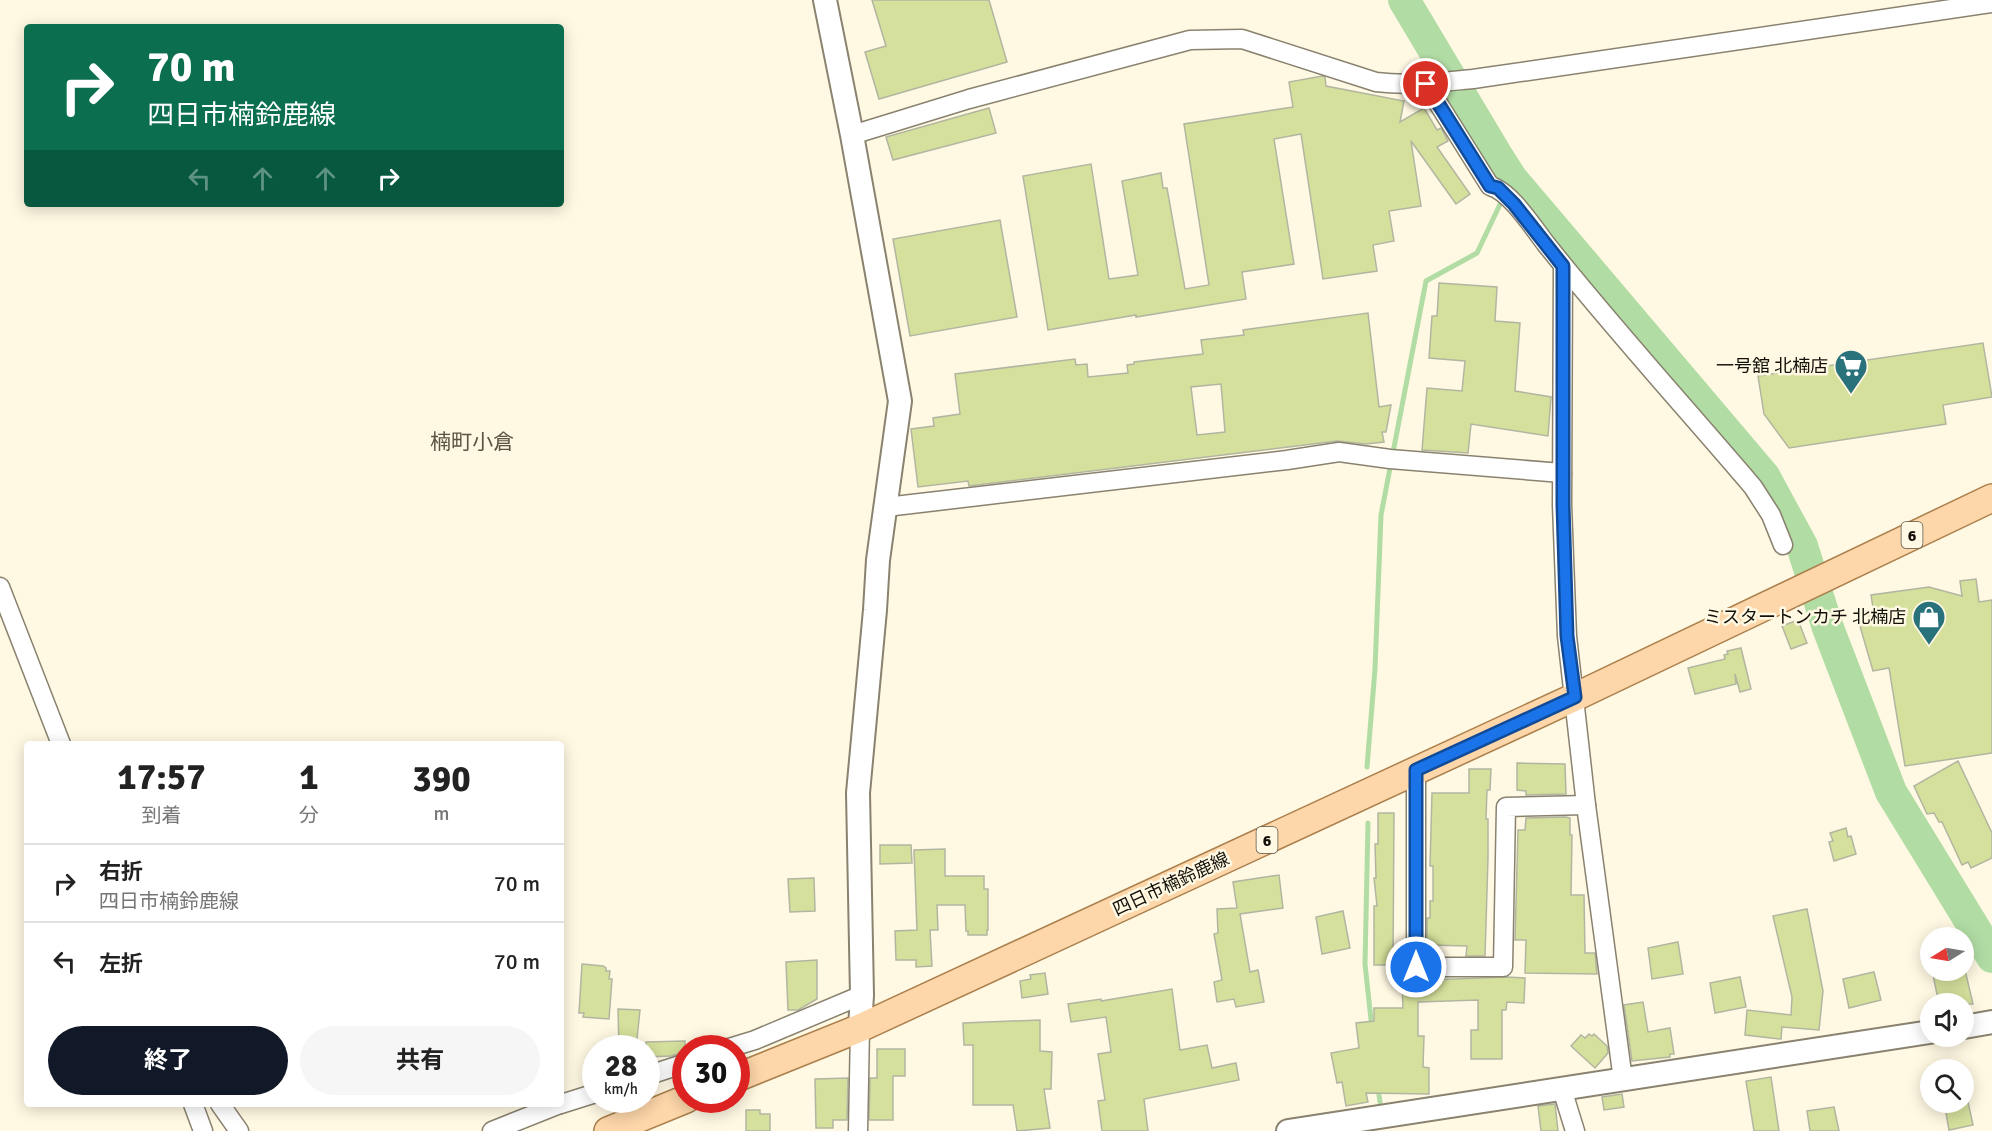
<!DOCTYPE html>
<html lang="ja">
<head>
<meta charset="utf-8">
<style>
	body { margin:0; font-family:Signika,"Noto Sans JP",sans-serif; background:#f6f6f6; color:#222; height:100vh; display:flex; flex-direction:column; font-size:22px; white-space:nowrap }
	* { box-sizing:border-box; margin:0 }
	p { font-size:20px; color:#767676 }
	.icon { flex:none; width:33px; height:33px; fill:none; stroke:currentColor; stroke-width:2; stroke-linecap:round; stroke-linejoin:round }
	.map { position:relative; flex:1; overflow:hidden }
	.panel { position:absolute; left:24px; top:741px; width:540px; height:366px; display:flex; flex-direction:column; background:#fff; border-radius:6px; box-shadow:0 3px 15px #0003 }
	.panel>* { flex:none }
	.guide { position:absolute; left:24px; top:24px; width:540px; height:183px; border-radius:6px; box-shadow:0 3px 15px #0003; background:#0b6e4f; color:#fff; overflow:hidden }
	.needle { width:39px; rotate:259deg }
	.tools { position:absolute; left:1920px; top:927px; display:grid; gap:12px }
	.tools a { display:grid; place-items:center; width:54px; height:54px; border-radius:50%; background:#fff; box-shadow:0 3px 15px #0003; font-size:30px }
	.speed { position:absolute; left:582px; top:1035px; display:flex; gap:12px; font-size:30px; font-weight:700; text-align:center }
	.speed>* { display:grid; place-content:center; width:78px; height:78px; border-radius:50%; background:#fff; box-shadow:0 3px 15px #0003; line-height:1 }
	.speed small { font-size:15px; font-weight:400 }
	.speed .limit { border:9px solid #d22; background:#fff; color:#111 }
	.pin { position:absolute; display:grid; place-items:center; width:51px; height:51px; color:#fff; margin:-26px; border:3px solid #fff; border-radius:50%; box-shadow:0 2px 6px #0007 }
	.me { position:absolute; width:66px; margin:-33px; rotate:0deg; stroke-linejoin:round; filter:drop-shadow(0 0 4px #0008) }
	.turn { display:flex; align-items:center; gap:21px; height:126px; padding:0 24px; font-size:27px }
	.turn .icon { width:78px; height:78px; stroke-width:2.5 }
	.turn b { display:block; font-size:42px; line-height:51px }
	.lanes { display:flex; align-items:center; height:57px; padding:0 24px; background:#0003; justify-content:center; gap:30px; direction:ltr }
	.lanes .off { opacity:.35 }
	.eta { display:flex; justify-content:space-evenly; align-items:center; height:102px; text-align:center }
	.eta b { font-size:36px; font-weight:700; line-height:42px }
	.primary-button { display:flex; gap:12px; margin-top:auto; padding:12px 24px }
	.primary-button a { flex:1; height:69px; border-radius:36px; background:#111827; color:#fff; font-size:24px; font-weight:700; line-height:69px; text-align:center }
	.primary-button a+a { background:#f6f6f6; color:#222 }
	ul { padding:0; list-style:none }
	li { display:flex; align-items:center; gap:18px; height:78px; padding:0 24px; border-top:2px solid #e0e0e0 }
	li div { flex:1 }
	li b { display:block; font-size:22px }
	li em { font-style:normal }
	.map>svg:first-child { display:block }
</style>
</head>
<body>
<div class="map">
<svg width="1992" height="1131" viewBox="0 0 1992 1131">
	<rect width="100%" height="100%" fill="#fff8e2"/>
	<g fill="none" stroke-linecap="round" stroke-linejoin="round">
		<g stroke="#b1dca4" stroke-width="5">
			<path d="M1367 767 1375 669 1381 515 1426 281 1477 253 1512 179"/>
			<path d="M1368 823 1365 964 1372 1029"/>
			<path d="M1378 1088 1380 1102"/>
		</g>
		<path stroke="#b1dca4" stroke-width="32" d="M1404 0 1496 154 1512 179 1764 476 1802 546 1828 628 1891 792 1992 957"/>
	</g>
	<g fill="#d5e09c" stroke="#b2b6a1" stroke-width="1.5" fill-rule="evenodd">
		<path d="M872 0H989L1007 62 879 99 865 52 886 46Z"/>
		<path d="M1322 76 1325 77 1326 86 1404 101 1400 122 1424 108 1437 130 1441 128 1448 141 1437 147 1470 194 1456 204 1411 141 1421 206 1389 211 1394 241 1373 245 1377 271 1323 279 1301 134 1274 139 1294 264 1242 272 1246 299 1136 317V315L1048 330 1023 176 1091 164 1109 279 1138 275 1122 181 1161 173 1163 188H1167L1185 289 1209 285 1184 124 1293 107 1289 82Z"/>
		<path d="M989 108 996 133 893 160 886 137Z"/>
		<path d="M1000 220 1017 317 910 336 893 239Z"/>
		<path d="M1439 283 1497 287 1495 321 1520 323 1515 391 1551 397 1548 436 1471 424 1468 453 1422 450 1427 388 1462 391 1465 361 1429 358 1432 316H1437Z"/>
		<path d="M1368 313 1379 407 1391 405 1386 432H1382L1384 442 1366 444 1337 441 969 486 968 481 918 487 911 429 934 426 933 418 960 414 955 374 1075 359 1076 365 1087 364 1088 377 1128 373 1127 365 1134 364V362L1203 354 1201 340 1244 335 1243 330ZM1221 384 1225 432 1197 435 1191 387Z"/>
		<path d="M1983 343 1992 397 1943 405 1946 424 1789 448 1764 414 1758 376Z"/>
		<path d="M1976 579 1979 602 1992 600V753L1905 766 1889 668 1873 671 1857 616 1874 614 1871 595 1929 587 1962 596 1960 581Z"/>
		<path d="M1798 620 1807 643 1791 649 1782 626Z"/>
		<path d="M1741 648 1751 689 1740 692 1735 674 1736 684 1695 694 1688 668 1725 659 1724 655 1728 654 1727 651Z"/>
		<path d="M1958 761 1992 833V858L1971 868 1968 862 1962 865 1942 822H1939L1934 813 1927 814 1914 786Z"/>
		<path d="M1517 763 1565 764 1566 794 1526 795V791L1517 790Z"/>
		<path d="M1469 769H1491L1490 790H1487L1486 819H1488V858L1485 956H1466L1467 946 1427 945V918H1430V901H1433V866H1430L1432 793H1469Z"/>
		<path d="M1378 813H1394L1393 965H1374V906H1377L1374 878H1376L1375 844H1378Z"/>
		<path d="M1566 817 1570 818V835H1572L1571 895H1584L1585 953H1595L1597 974 1525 973 1526 940H1515L1518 830H1525L1526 818Z"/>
		<path d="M1846 828 1848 837 1851 836 1856 854 1834 861 1829 842 1833 841 1830 833Z"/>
		<path d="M880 845H911L912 863 880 864Z"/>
		<path d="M945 849V876H984V889H988V930H987V935H968V931H966L965 905H937L938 930H930L932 966 916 967V960H896L895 931 917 930 914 850Z"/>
		<path d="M1279 875 1283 908 1240 914 1250 972 1258 970 1264 1002 1236 1007 1234 999 1217 1002 1214 982 1222 980 1214 934 1218 933 1217 909 1237 908 1233 882Z"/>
		<path d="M814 878 815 911 790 912 788 879Z"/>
		<path d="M1807 909 1823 991 1819 1030 1782 1027 1781 1039 1745 1035 1747 1010 1791 1015 1792 997 1773 916Z"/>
		<path d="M1343 911 1350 948 1322 954 1316 917Z"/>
		<path d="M1678 942 1683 974 1652 979 1648 948Z"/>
		<path d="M817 960V999L798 1010H788L786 962Z"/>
		<path d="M582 964 603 966 606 968V971H610L609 979H612L609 1019 583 1017 584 1013H579Z"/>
		<path d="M1932 970H1965L1973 1004H1939Z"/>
		<path d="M1874 972 1881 1000 1849 1008 1843 979Z"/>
		<path d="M1045 973 1048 994 1022 998 1020 981 1031 979 1030 975Z"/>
		<path d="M1507 977 1525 978 1524 1003 1507 1002 1506 1010H1502V1059H1471V1030H1478V1000L1418 1002V1036H1424L1423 1067 1429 1068V1094L1366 1093 1368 1102 1346 1106 1342 1082 1337 1083 1331 1053 1359 1048 1356 1023 1374 1021V1008H1403L1402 981Z"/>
		<path d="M1740 977 1746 1007 1715 1013 1710 983Z"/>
		<path d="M1172 989 1180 1050 1207 1045 1212 1068 1236 1063 1239 1080 1144 1099 1148 1131H1102L1098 1101 1105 1100 1098 1054 1111 1052 1106 1017 1071 1022 1068 1004 1101 999V1001Z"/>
		<path d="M1643 1002 1648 1032 1670 1028 1674 1054H1670V1057L1632 1061 1624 1005Z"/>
		<path d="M618 1009 640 1010 636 1048H619Z"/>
		<path d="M1040 1020V1051L1052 1052 1051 1089H1044L1050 1128 1017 1131 1013 1105H973V1045H964L963 1023Z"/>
		<path d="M1589 1034 1592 1036 1594 1034 1607 1046 1608 1053 1595 1068 1571 1046 1581 1035 1585 1038Z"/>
		<path d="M685 1041V1052L671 1056 646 1057V1042Z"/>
		<path d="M877 1049H905V1076H893V1120H869L870 1078H877Z"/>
		<path d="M1771 1077 1779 1131H1754L1746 1081Z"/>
		<path d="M848 1078 847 1120H833V1128H816L815 1079Z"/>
		<path d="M1622 1094 1624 1107 1604 1110 1602 1097Z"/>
		<path d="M1944 1102H1968L1973 1125 1949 1130Z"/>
		<path d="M1555 1104 1558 1131H1541L1538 1106Z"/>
		<path d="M1834 1107 1839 1131H1810L1807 1111Z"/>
		<path d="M746 1110H760V1114H770V1131H746Z"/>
	</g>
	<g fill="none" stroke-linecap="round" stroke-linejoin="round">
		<g stroke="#89826f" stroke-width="21">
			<g id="minor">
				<path d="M1426 84 1490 186C1510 191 1533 227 1546 244 1612 327 1684 406 1753 487L1771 515 1783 545"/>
				<path d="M852 135 969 99 1190 40 1242 39 1376 82C1409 86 1440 82 1473 79L1992 3"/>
				<path d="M1563 266 1562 505 1567 636 1586 805 1623 1080"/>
				<path d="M886 507 1287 460 1339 452 1390 459 1562 473"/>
				<path d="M0 587 61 744"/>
				<path d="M1416 770V967H1503L1506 807 1586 805"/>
				<path d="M729 1048 755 1040 862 995"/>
				<path d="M646 1076 686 1063"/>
				<path d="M1562 1089 1575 1131"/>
				<path d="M193 1104 203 1131"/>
				<path d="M220 1104 239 1131"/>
				<path d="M561 1104 596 1093"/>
				<path d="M492 1131 560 1104"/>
				<path d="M858 1131 860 1028"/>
			</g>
		</g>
		<g stroke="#89826f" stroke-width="26">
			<g id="tertiary">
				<path d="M825 0 852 135 900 401 878 560 875 610 858 793 862 995 860 1028"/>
				<path d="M1964 1027 1992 1022"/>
				<path d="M1288 1131 1930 1032"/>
			</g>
		</g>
		<g stroke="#aa7f4c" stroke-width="30">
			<g id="primary">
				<path d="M736 1078 860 1028 1575 697 1992 498"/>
				<path d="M608 1131 686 1099"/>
			</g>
		</g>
		<use href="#minor" stroke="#fff" stroke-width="18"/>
		<use href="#tertiary" stroke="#fff" stroke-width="22"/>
		<use href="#primary" stroke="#fdd6a9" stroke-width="27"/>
	</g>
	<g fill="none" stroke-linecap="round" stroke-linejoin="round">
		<g stroke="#114b97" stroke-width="15">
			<path id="route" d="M1416 967V770L1575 697 1567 636 1563 505V266L1514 204 1498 188 1490 186 1426 84"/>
		</g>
		<use href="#route" stroke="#1a73e8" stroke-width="10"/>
	</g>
	<defs>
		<g id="supermarket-pin" transform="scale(1.725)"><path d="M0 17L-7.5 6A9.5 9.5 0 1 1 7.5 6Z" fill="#29717b" stroke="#fff8e2"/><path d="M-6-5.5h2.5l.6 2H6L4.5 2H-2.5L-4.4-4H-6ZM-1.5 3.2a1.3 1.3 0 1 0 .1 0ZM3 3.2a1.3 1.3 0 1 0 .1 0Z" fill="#fff"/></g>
		<g id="shop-pin" transform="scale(1.725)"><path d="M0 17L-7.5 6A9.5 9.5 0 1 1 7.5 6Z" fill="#29717b" stroke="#fff8e2"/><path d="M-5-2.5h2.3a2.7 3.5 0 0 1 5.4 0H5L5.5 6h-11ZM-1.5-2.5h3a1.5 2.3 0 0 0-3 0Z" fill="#fff"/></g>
	</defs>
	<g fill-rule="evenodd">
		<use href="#supermarket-pin" x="1851" y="366"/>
		<use href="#shop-pin" x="1929" y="617"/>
	</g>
	<g text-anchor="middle" stroke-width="5" stroke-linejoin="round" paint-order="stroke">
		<g fill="#fff8e2" stroke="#5a564a" stroke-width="1.5">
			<rect x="1901.5" y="522" width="21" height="26" rx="4.5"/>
			<rect x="1256.5" y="827" width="21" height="26" rx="4.5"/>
		</g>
		<g font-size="16" font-weight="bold" fill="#131009">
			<text x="1912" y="541">6</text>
			<text x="1267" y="846">6</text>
		</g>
		<g font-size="18" fill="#131009" stroke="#fff8e2" text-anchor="end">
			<text x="1828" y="372">一号舘 北楠店</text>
			<text x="1906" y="623">ミスタートンカチ 北楠店</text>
		</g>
		<g font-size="18" fill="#131009" stroke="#fff8e2">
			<text transform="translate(1171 884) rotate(-25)" y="6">四日市楠鈴鹿線</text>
		</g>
		<g font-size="21" fill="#5a5442" stroke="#fff8e2">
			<text x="472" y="449">楠町小倉</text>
		</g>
	</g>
</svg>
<div class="tools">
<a><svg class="needle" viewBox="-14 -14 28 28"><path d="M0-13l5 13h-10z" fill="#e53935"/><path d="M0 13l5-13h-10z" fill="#767676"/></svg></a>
<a><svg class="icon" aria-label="sound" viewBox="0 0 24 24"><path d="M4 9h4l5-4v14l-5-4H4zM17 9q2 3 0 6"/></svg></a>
<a><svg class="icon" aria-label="search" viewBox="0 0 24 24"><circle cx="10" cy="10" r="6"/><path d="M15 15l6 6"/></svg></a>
</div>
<div class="speed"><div>28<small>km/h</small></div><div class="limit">30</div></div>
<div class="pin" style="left:1426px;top:84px;background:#d93025"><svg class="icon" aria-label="arrive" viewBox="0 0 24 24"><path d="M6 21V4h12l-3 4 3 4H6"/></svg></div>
<svg class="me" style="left:1416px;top:967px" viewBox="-20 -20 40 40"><circle r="17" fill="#1a73e8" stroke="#fff" stroke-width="3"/><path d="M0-11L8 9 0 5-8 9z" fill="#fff"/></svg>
<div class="guide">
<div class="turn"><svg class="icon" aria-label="right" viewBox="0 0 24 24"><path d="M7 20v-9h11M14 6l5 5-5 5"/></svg><div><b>70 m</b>四日市楠鈴鹿線</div></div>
<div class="lanes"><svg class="icon off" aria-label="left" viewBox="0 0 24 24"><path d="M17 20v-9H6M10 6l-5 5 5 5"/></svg><svg class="icon off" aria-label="ahead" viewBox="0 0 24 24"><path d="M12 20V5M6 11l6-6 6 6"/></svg><svg class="icon off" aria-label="ahead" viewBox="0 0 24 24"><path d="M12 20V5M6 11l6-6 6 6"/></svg><svg class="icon" aria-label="right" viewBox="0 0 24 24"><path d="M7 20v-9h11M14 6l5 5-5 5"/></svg></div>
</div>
<section class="panel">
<div class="eta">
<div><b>17:57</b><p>到着</p></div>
<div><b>1</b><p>分</p></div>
<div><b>390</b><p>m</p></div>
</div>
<ul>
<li><svg class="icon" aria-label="right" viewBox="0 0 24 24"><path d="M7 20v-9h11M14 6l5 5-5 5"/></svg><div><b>右折</b><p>四日市楠鈴鹿線</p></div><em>70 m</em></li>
<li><svg class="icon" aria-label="left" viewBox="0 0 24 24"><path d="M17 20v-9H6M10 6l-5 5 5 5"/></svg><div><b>左折</b></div><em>70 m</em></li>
</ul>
<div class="primary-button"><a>終了</a><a>共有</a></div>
</section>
</div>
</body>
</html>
